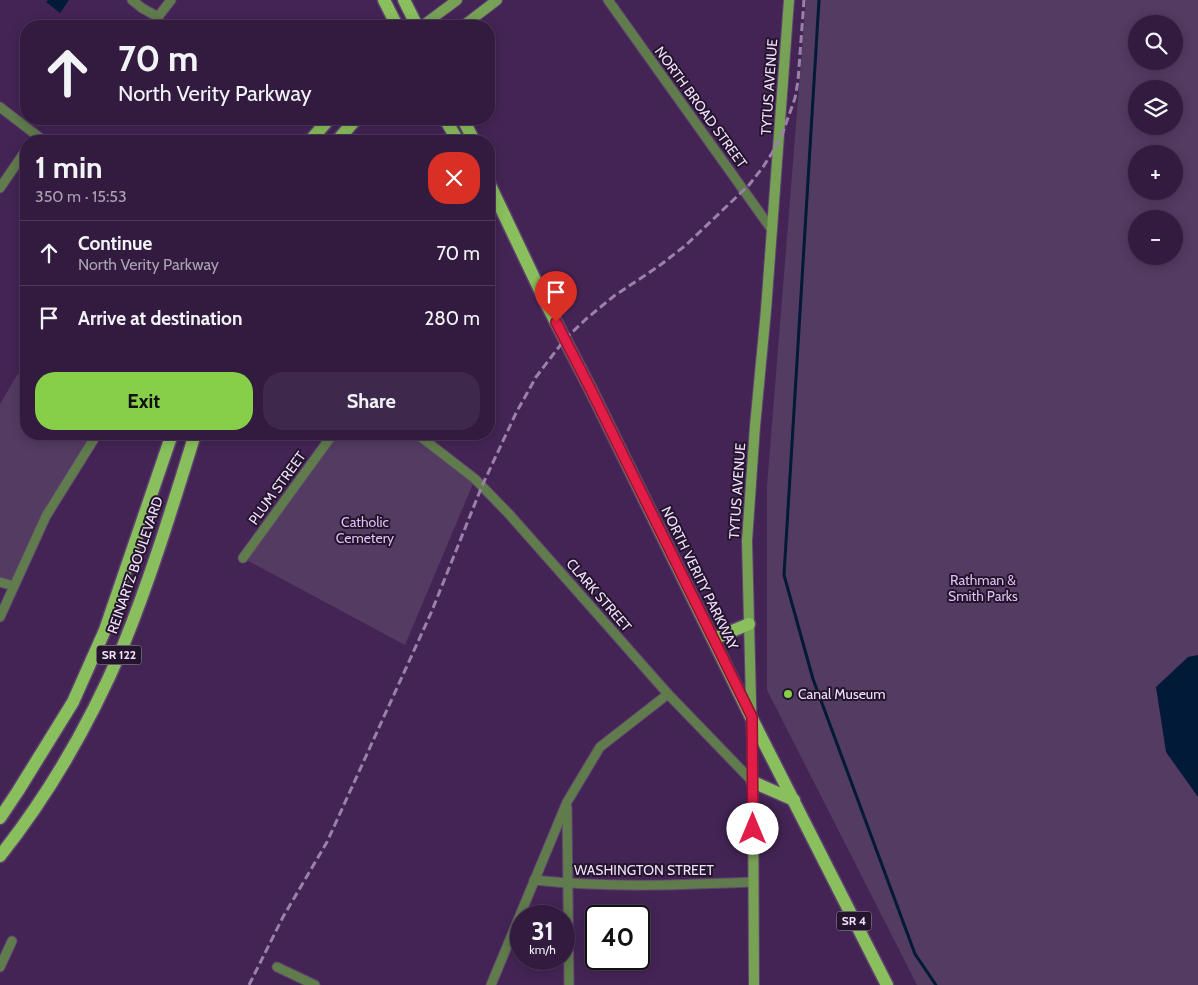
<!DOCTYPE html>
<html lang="en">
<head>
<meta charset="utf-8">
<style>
	body { margin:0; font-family:Cabin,sans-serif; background:#3e284b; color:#f1f3f6; height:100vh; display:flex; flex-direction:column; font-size:19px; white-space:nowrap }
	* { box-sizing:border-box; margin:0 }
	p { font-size:16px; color:#a9a1b1 }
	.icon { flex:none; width:28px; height:28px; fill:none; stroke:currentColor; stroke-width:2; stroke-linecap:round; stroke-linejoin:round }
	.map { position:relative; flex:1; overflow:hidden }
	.panel { position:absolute; left:20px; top:135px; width:475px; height:305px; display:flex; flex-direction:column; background:#331b40; border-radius:20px; box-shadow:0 2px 12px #0003,0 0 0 1px #4e3959 }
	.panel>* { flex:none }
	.top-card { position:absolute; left:20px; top:20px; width:475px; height:105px; border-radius:20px; box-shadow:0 2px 12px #0003,0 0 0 1px #4e3959; background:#331b40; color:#f1f3f6; overflow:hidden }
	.controls { position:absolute; left:1128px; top:15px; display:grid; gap:10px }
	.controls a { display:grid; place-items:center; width:55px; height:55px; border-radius:50%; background:#331b40; box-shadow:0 2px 12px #0003,0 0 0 1px #4e3959; font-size:25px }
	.speed { position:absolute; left:510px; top:905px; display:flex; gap:10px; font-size:25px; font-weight:700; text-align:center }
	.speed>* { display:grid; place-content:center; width:65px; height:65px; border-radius:50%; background:#331b40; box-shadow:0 2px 12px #0003,0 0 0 1px #4e3959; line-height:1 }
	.speed small { font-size:12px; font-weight:400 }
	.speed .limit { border:2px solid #111; border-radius:8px; background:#fff; color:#111 }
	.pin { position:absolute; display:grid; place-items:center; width:42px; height:42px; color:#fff; margin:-51px -21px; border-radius:50% 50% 50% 0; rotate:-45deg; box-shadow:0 0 5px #0007 }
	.pin .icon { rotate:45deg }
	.me { position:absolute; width:55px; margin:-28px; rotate:0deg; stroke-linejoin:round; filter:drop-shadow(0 0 4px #0008) }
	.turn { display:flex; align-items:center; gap:18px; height:105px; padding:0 15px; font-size:22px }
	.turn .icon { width:65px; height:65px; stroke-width:2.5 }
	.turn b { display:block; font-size:35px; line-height:42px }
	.round { display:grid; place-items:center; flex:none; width:52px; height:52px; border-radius:20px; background:#3e284b }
	.head { display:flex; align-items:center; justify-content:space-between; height:85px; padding:0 15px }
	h1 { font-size:30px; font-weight:800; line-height:38px }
	.primary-button { display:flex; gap:10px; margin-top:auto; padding:10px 15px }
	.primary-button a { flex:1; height:58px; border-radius:20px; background:#88cf49; color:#111; font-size:20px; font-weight:800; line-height:58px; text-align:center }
	.primary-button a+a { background:#3e284b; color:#f1f3f6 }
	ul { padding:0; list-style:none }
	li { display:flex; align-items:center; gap:15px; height:65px; padding:0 15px; border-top:1px solid #4e3959 }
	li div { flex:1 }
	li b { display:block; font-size:19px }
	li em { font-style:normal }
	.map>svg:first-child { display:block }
</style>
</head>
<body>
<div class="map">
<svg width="1198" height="985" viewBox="0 0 1198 985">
	<rect width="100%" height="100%" fill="#442455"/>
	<g fill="#533b61" fill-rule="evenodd">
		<path d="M806 0H1198V985H917L767 690V486ZM1136 24H1174V61H1136ZM1136 89H1174V126H1136ZM1136 154H1174V191H1136ZM1136 219H1174V256H1136Z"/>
		<path d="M26 368V434H97L46 516 14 586 0 582V404L17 375Z"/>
		<path d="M333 434H417L475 479 405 645 243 558Z"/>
	</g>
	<g fill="#011a37">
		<path d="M48 0H69L60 13 46 2Z"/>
		<path d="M1198 655V797L1166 752 1156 687 1188 657Z"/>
	</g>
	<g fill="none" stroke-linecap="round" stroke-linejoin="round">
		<path stroke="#011a37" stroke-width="3" d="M819 0 784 575 813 679 915 954 936 985"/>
		<g stroke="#604270" stroke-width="11">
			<g id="street">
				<path d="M132 0 142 8 158 17 171 0"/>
				<path d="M608 0 772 230"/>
				<path d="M0 107 44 141"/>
				<path d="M0 188 26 150"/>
				<path d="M417 434 475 479 509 514 668 694 753 782"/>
				<path d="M243 558 333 434"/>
				<path d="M0 582 14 586"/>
				<path d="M0 617 46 516 97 434"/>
				<path d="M567 807 569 985"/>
				<path d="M534 880C607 888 680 885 753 882"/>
				<path d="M0 967 12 941"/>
				<path d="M277 967 315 985"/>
				<path d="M491 985 567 802 600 747 668 694"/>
			</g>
		</g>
		<g stroke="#604270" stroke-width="12">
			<g id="secondary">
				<path d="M422 26 457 0"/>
				<path d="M463 26 497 0"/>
				<path d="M754 985 753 782 747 541 755 426 766 310 789 0"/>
			</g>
		</g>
		<g stroke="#604270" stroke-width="15">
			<g id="primary">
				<path d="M384 0 397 26"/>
				<path d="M404 0 417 26"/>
				<path d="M445 119 458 141"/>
				<path d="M463 119 474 141"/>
				<path d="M310 141 329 119"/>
				<path d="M337 141 356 119"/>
				<path d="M489 183 547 305 591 390 751 717 887 985"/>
				<path d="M713 639 749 624"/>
				<path d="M753 782 794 800"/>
				<path d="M0 818 18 791 73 702 105 630 172 434"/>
				<path d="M0 856C50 793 91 721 123 646 151 577 173 505 195 434"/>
			</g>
		</g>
		<use href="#street" stroke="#607b4c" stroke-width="9"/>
		<use href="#secondary" stroke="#77a256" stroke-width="10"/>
		<use href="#primary" stroke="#89c05d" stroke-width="12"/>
		<path stroke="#9a81a9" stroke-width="3" stroke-dasharray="8 4" stroke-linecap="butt" d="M249 985 283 917 327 842 337 820 431 613 482 486 516 413 536 377 565 339 586 319 614 296 659 266 686 245 749 185 763 167 772 153 782 135 795 98 798 81 804 0"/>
	</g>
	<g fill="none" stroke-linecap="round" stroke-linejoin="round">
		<g stroke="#92132f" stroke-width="12">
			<path id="route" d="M556 322 591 390 752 717 753 829"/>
		</g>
		<use href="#route" stroke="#e11d48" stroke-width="9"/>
	</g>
	<circle fill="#88cf49" stroke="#23152b" stroke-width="2" cx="788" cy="694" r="5"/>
	<g text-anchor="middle" stroke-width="4" stroke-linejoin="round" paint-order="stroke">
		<g fill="#23152b" stroke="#b3a2be" stroke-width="1">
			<rect x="96.5" y="645.5" width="45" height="19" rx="4"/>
			<rect x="836.5" y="911.5" width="35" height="19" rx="4"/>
		</g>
		<g font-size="12" font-weight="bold" fill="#f1defd">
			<text x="119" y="659">SR 122</text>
			<text x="854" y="925">SR 4</text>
		</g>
		<g font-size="14" fill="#f1defd" stroke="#23152b">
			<text transform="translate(769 87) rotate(-86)" y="5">TYTUS AVENUE</text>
			<text transform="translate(701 107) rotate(54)" y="5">NORTH BROAD STREET</text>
			<text transform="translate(277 488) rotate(-54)" y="5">PLUM STREET</text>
			<text transform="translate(737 491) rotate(-86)" y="5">TYTUS AVENUE</text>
			<text transform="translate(135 565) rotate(-71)" y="5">REINARTZ BOULEVARD</text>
			<text transform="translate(700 578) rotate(64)" y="5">NORTH VERITY PARKWAY</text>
			<text transform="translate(599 595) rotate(49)" y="5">CLARK STREET</text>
			<text x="644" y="875">WASHINGTON STREET</text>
		</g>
		<g font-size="14" fill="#e0bdf4" stroke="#23152b">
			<text x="365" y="527">Catholic<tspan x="365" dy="16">Cemetery</tspan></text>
			<text x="983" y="585">Rathman &amp;<tspan x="983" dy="16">Smith Parks</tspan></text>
		</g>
		<g font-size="14" fill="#f1defd" stroke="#23152b" text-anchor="start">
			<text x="798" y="699">Canal Museum</text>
		</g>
	</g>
</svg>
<div class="controls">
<a><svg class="icon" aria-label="search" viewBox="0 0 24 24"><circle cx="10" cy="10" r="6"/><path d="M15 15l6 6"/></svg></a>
<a><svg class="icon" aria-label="layers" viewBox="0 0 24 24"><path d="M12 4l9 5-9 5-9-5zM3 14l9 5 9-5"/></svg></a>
<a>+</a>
<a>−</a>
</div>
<div class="speed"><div>31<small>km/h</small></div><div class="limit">40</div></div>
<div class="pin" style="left:556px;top:322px;background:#d93025"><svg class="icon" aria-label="arrive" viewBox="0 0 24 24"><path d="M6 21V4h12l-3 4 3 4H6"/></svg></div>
<svg class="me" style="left:753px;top:829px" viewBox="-20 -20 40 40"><circle r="19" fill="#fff"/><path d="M0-13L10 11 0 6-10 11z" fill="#e11d48"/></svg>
<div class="top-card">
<div class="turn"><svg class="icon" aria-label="ahead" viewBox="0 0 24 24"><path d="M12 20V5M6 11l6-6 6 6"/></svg><div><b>70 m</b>North Verity Parkway</div></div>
</div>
<section class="panel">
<div class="head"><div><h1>1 min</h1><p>350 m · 15:53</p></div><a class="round" style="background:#d93025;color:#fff"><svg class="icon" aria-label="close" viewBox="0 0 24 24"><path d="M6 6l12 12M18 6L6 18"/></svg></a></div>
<ul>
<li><svg class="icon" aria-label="ahead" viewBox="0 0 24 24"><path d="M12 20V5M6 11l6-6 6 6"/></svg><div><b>Continue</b><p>North Verity Parkway</p></div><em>70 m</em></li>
<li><svg class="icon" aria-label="arrive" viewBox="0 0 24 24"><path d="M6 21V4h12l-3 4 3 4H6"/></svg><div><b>Arrive at destination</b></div><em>280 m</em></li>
</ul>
<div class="primary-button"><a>Exit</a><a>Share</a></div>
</section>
</div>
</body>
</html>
